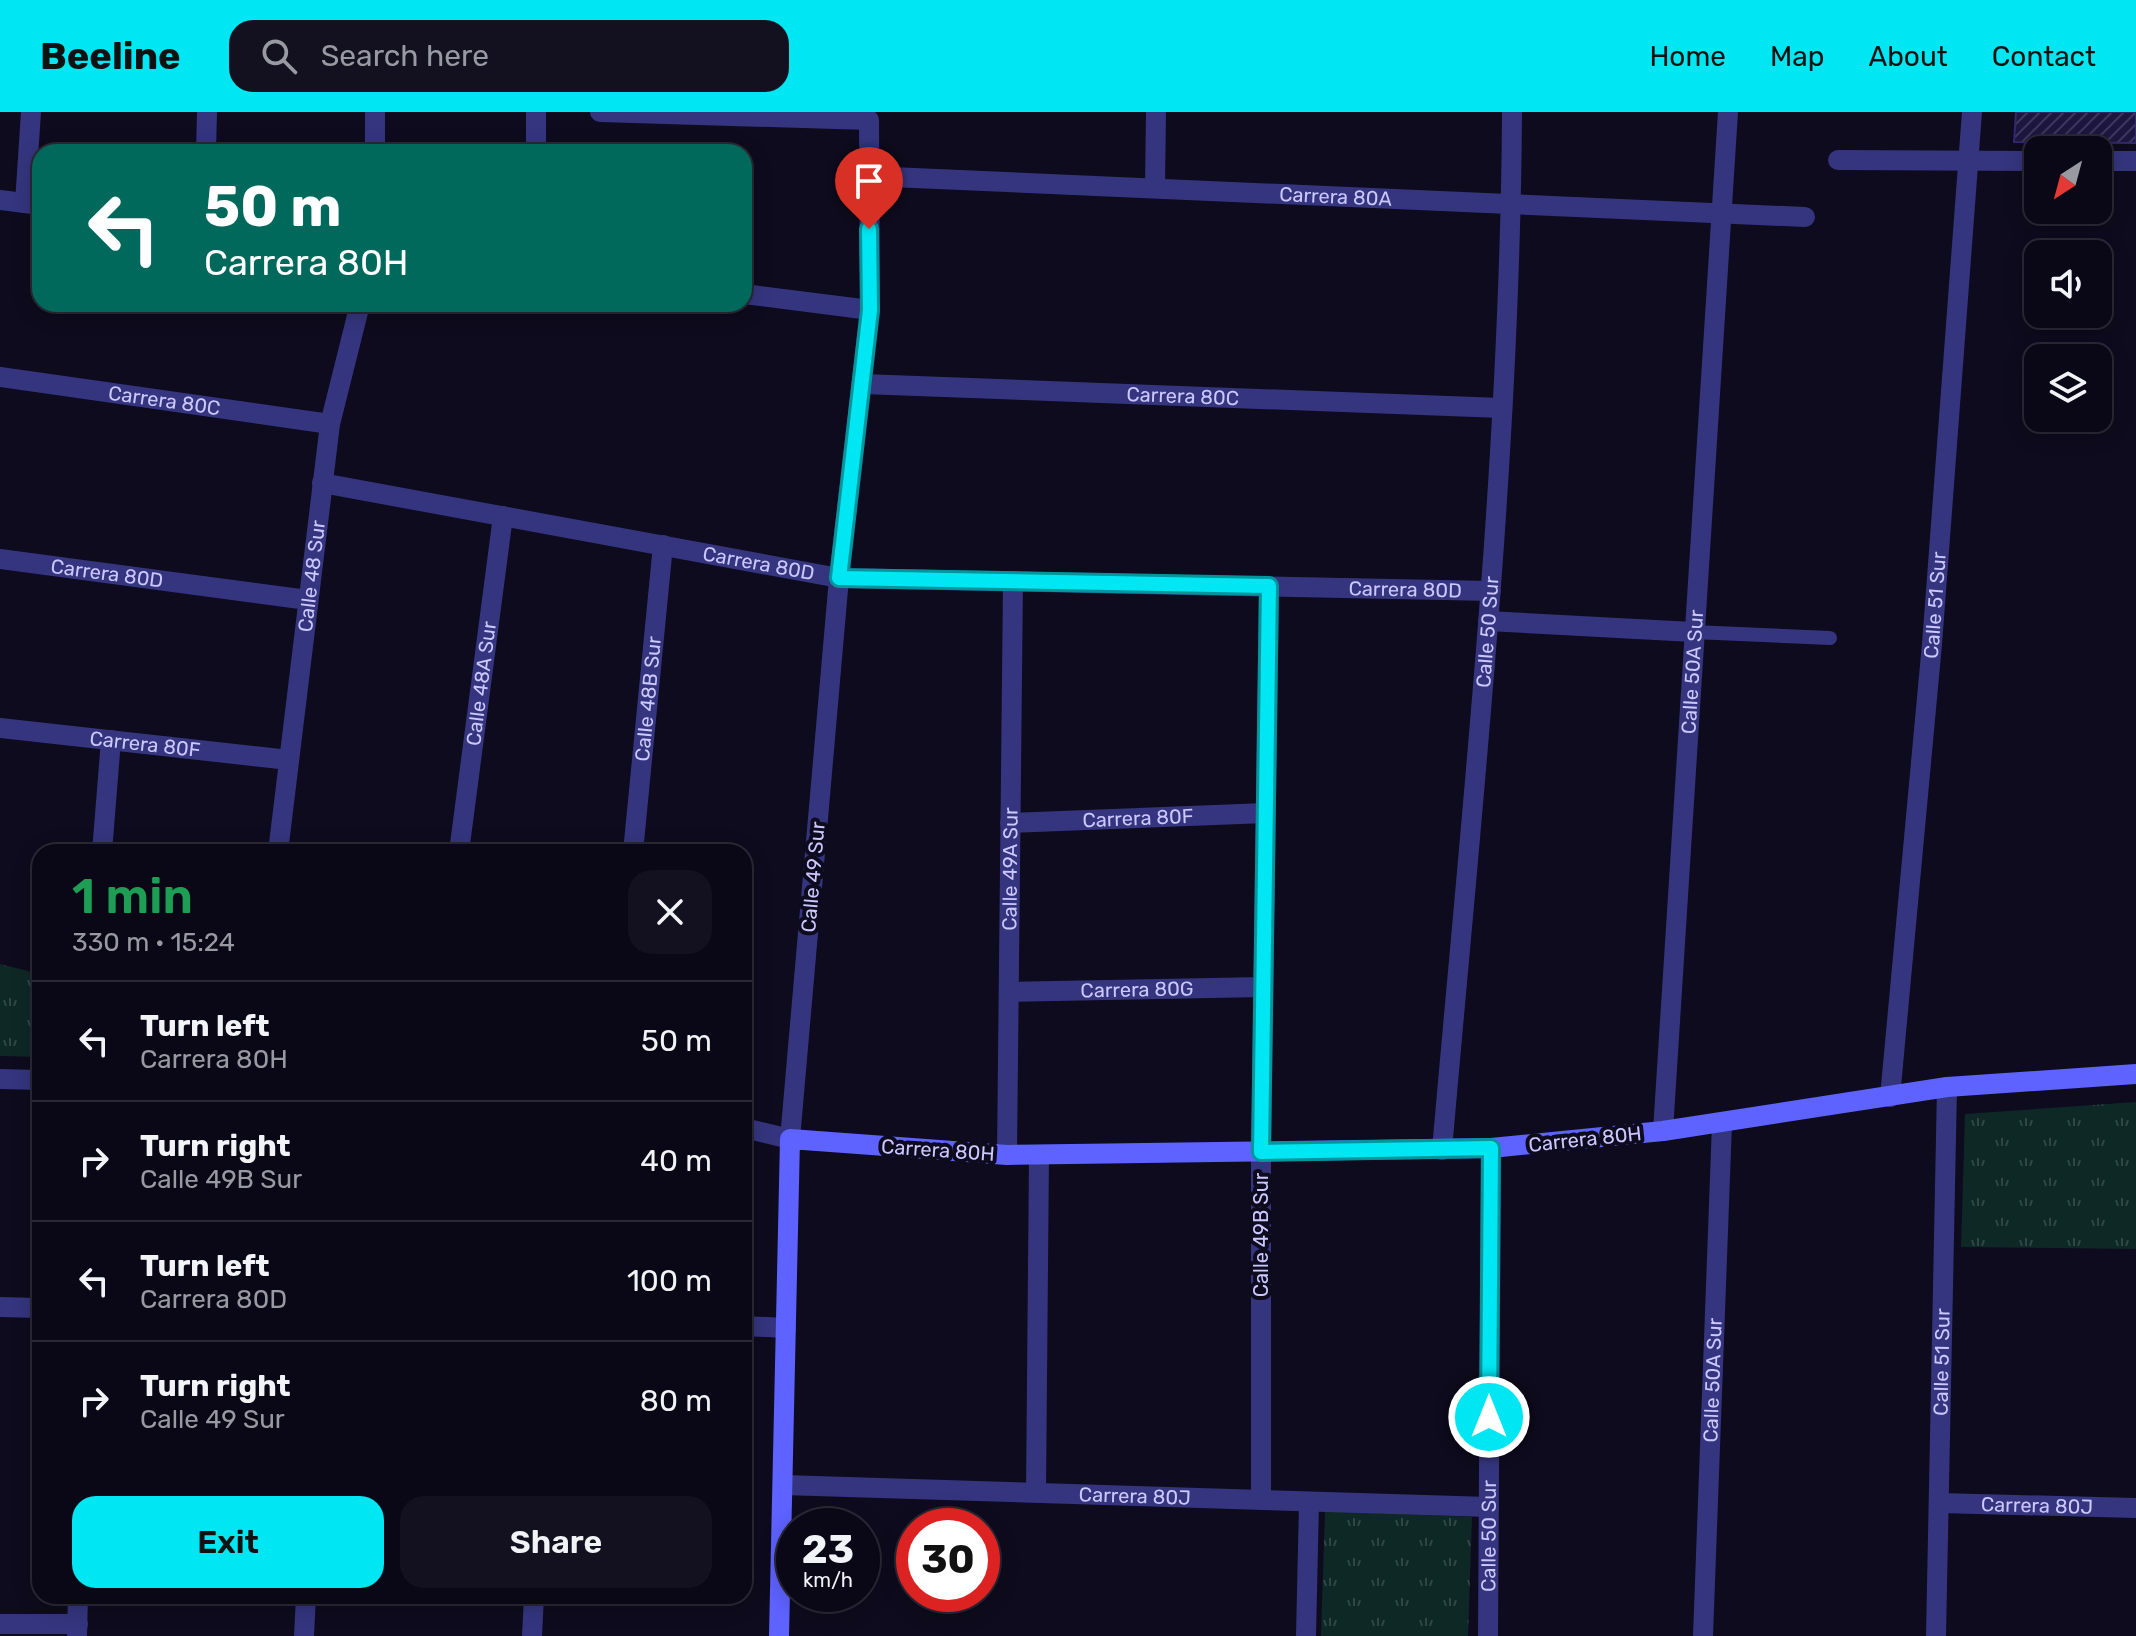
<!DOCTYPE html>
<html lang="en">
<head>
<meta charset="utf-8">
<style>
	body { margin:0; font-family:Rubik,sans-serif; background:#13111f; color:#f1f3f6; height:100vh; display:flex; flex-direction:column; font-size:30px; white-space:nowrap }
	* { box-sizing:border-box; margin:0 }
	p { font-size:26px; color:#999aa1 }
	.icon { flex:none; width:44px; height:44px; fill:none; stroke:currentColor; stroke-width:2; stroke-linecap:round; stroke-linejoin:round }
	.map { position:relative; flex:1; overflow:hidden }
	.side { position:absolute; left:32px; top:732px; width:720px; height:760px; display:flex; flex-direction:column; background:#0a0816; border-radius:24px; box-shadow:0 4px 20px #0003,0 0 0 2px #2a2935 }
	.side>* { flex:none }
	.banner { position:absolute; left:32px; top:32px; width:720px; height:168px; border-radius:24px; box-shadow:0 4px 20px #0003,0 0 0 2px #2a2935; background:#00695c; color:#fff; overflow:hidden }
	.needle { width:52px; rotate:216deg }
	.tools { position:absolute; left:2024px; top:24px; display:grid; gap:16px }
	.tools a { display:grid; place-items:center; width:88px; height:88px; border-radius:16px; background:#0a0816; box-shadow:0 4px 20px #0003,0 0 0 2px #2a2935; font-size:40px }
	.speed { position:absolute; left:776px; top:1396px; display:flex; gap:16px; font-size:40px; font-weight:700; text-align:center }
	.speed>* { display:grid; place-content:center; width:104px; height:104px; border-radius:50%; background:#0a0816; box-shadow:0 4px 20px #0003,0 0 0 2px #2a2935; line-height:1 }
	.speed small { font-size:20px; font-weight:400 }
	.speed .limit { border:12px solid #d22; background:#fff; color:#111 }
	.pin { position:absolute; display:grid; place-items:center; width:68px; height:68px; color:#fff; margin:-82px -34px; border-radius:50% 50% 50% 0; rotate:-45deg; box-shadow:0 0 8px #0007 }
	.pin .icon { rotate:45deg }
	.me { position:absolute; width:88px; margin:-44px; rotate:0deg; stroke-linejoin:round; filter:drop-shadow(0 0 6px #0008) }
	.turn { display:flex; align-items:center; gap:28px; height:168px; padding:0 40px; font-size:36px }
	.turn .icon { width:104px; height:104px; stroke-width:2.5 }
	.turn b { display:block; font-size:56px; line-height:68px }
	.round { display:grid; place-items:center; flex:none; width:84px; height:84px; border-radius:24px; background:#13111f }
	.overview { display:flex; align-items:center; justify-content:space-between; height:136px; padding:0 40px }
	h1 { font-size:48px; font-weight:600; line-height:60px; color:#1e9e55 }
	.primary-button { display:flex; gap:16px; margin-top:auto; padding:16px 40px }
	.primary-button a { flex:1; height:92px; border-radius:24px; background:#00e6f2; color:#111; font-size:32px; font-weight:600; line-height:92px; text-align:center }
	.primary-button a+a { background:#13111f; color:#f1f3f6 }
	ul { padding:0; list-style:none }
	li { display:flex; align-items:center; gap:24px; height:120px; padding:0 40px; border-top:2px solid #2a2935 }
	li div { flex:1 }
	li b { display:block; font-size:30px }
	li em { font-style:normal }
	header { display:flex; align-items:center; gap:48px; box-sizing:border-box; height:112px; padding:0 40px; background:#00e6f2; color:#111 }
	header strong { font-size:38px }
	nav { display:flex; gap:44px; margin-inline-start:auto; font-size:28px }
	.search { width:560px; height:72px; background:#13111f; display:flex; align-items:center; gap:20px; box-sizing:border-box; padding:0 28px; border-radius:24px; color:#999aa1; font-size:30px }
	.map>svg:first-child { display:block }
</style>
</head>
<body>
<header>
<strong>Beeline</strong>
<div class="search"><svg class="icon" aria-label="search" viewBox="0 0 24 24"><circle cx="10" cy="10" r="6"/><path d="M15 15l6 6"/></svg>Search here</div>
<nav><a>Home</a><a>Map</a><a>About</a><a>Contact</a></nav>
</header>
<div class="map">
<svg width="2136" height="1524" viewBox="0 0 2136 1524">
	<defs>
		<pattern id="park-tufts" width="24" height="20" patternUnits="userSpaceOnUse" patternTransform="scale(2)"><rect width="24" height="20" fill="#0e2825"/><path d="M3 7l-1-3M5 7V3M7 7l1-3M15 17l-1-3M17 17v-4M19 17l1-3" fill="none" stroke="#304646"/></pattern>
		<pattern id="building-hatch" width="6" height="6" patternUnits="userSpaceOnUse" patternTransform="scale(2)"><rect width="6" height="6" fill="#1d173f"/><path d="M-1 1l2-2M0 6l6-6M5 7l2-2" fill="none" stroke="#3c375c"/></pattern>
	</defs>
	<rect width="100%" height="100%" fill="#0d0b1d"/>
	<g fill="url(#park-tufts)">
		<path d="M0 852 40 862V945L0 944Z"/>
		<path d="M2136 990V1137L1961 1135 1965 1002Z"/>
		<path d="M1325 1399 1472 1405 1468 1524H1321Z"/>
	</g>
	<path fill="url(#building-hatch)" stroke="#32286c" stroke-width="2" d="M2016 0H2136V31L2014 30Z"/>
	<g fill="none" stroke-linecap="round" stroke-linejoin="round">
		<path stroke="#34357e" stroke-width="14" d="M1693 520 1830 526"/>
		<g stroke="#34357e" stroke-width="20">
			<path d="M375 0V40"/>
			<path d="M600 0 869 8 870 198 839 466 790 1027 744 1016"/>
			<path d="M206 40 207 0"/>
			<path d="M536 40V0"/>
			<path d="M1838 48 2038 49"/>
			<path d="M2098 49H2136"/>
			<path id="s1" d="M868 64 1805 105"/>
			<path d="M1155 76 1156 0"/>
			<path d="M0 88 40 93"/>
			<path d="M25 91 31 0"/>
			<path d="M744 182 870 198"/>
			<path id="s2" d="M0 265 330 312"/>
			<path id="s3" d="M863 272 1501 296"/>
			<path id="s4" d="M322 371 839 466 1491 479"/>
			<path id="s5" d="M0 447 308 488"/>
			<path d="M1488 509 1693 520"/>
			<path id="s6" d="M0 616 289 648"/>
			<path id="s7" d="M1010 711 1266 701"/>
			<path d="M102 740 111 628"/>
			<path id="s8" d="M278 740 330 312 360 192"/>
			<path id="s9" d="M459 740 503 404"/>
			<path id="s10" d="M633 740 663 433"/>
			<path id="s11" d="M1009 880 1263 875"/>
			<path d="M0 967 40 968"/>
			<path id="s12" d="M1890 985 1932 532 1972 0"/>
			<path id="s13" d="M1663 1019 1728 0"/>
			<path id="s14" d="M1442 1038C1472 693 1510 347 1512 0"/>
			<path id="s15" d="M1007 1043 1013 469"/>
			<path d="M0 1195 40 1196"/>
			<path d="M744 1214 786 1216"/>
			<path id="s16" d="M783 1373 1489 1395"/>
			<path d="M1036 1381 1039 1043"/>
			<path d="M1261 1388V1040L1269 474"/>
			<path id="s17" d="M1939 1391 2136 1396"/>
			<path d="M0 1512H78"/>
			<path d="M77 1524 78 1484"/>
			<path d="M304 1524 306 1484"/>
			<path d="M532 1524 534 1484"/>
			<path d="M1306 1524 1309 1390"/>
			<path id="s18" d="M1488 1524 1491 1036"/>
			<path id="s19" d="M1703 1524 1722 1011"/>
			<path id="s20" d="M1936 1524 1947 975"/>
		</g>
		<path stroke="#5e62ff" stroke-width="20" d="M779 1524 790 1027 1007 1043 1491 1036 1663 1019 1947 975 2136 962"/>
	</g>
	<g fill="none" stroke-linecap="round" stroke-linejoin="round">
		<g stroke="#00969d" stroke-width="20">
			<path id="route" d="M869 117 870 198 839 466 1269 474 1261 1040 1491 1036 1489 1305"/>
		</g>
		<use href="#route" stroke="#00e6f2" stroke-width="14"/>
	</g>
	<g text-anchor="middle" stroke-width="8" stroke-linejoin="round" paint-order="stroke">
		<g font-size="20" fill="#cbc7ff" stroke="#0d0b1d">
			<text dy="7" stroke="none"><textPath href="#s1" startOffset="468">Carrera 80A</textPath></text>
			<text dy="7" stroke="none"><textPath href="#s3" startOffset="320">Carrera 80C</textPath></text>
			<text dy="7" stroke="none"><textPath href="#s2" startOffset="166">Carrera 80C</textPath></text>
			<text dy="7" stroke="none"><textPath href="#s4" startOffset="444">Carrera 80D</textPath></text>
			<text dy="7" stroke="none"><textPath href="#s5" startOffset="108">Carrera 80D</textPath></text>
			<text dy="7" stroke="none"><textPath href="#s8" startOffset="278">Calle 48 Sur</textPath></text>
			<text dy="7" stroke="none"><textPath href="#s4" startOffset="1092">Carrera 80D</textPath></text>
			<text dy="7" stroke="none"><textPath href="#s12" startOffset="494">Calle 51 Sur</textPath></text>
			<text dy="7" stroke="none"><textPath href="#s14" startOffset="520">Calle 50 Sur</textPath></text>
			<text dy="7" stroke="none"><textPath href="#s13" startOffset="460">Calle 50A Sur</textPath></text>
			<text dy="7" stroke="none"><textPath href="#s9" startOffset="170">Calle 48A Sur</textPath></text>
			<text dy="7" stroke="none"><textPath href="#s10" startOffset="154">Calle 48B Sur</textPath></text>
			<text dy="7" stroke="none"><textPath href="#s6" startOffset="146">Carrera 80F</textPath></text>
			<text dy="7" stroke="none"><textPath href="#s7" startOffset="128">Carrera 80F</textPath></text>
			<text dy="7" stroke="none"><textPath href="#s15" startOffset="286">Calle 49A Sur</textPath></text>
			<text transform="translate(813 765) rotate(-85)" y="7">Calle 49 Sur</text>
			<text dy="7" stroke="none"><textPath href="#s11" startOffset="128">Carrera 80G</textPath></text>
			<text transform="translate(1585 1027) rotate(-6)" y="7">Carrera 80H</text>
			<text transform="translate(938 1038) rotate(4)" y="7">Carrera 80H</text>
			<text transform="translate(1261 1123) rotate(-90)" y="7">Calle 49B Sur</text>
			<text dy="7" stroke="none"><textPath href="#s20" startOffset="274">Calle 51 Sur</textPath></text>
			<text dy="7" stroke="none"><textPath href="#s19" startOffset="256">Calle 50A Sur</textPath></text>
			<text dy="7" stroke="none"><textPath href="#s16" startOffset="352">Carrera 80J</textPath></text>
			<text dy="7" stroke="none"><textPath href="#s17" startOffset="98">Carrera 80J</textPath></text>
			<text dy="7" stroke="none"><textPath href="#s18" startOffset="100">Calle 50 Sur</textPath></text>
		</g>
	</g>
</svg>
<div class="tools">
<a><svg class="needle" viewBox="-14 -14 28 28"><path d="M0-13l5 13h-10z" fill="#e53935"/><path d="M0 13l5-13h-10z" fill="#999aa1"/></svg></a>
<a><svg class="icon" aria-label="sound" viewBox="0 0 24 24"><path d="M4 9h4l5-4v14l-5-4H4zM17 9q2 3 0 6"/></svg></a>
<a><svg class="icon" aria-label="layers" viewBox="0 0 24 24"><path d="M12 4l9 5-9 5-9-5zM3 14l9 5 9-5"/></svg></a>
</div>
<div class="speed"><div>23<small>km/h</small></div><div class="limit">30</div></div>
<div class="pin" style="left:869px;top:117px;background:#d93025"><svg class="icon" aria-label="arrive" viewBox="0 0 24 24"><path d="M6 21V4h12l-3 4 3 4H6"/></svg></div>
<svg class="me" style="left:1489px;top:1305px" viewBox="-20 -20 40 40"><circle r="17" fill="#00e6f2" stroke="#fff" stroke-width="3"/><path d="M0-11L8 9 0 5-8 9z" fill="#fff"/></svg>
<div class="banner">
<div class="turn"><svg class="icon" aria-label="left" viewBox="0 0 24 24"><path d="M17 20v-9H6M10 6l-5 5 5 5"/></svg><div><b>50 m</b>Carrera 80H</div></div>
</div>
<section class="side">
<div class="overview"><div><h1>1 min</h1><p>330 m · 15:24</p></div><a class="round"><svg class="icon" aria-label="close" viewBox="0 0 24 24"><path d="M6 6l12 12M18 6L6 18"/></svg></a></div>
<ul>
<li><svg class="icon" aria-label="left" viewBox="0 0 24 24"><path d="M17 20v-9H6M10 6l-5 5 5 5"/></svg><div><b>Turn left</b><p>Carrera 80H</p></div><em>50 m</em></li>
<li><svg class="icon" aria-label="right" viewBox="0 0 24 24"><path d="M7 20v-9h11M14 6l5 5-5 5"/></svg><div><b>Turn right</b><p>Calle 49B Sur</p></div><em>40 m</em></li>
<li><svg class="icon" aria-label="left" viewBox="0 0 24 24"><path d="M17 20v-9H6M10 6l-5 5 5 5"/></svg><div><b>Turn left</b><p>Carrera 80D</p></div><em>100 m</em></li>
<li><svg class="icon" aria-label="right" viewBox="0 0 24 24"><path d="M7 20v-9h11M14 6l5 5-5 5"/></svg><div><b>Turn right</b><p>Calle 49 Sur</p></div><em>80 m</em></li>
</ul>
<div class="primary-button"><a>Exit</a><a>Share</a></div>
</section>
</div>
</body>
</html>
